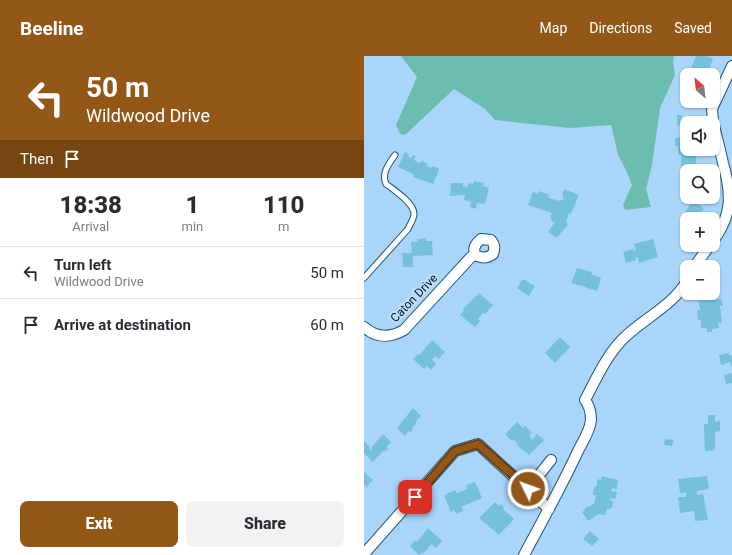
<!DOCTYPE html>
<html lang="en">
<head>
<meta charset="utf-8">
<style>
	body { margin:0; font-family:Roboto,sans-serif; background:#f2f2f3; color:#2b2b33; height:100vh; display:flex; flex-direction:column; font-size:15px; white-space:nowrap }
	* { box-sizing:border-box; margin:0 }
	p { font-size:13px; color:#7c7c81 }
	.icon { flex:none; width:22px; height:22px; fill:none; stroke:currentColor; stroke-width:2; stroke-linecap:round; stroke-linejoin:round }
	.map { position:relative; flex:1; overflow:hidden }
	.panel { display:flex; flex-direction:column; background:#fff; width:364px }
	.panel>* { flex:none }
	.hud { background:#935717; color:#fff; overflow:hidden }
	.needle { width:26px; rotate:332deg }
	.buttons { position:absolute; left:316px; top:12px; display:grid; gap:8px }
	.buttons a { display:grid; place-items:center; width:40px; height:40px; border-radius:8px; background:#fff; box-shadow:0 1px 3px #0004; font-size:20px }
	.pin { position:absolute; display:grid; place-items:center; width:34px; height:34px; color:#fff; margin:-17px; border-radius:8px; box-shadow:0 2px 6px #0006 }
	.me { position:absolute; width:44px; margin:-22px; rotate:312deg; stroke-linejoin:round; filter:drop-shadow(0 0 3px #0008) }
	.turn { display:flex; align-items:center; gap:14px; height:84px; padding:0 20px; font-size:18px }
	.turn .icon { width:52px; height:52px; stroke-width:2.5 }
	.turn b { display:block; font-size:28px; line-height:34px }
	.then { display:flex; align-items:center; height:38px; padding:0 20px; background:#0003; gap:8px; font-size:15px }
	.eta { display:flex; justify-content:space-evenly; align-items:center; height:68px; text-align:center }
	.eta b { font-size:24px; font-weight:800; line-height:28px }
	.action { display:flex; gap:8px; margin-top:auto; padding:8px 20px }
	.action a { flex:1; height:46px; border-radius:8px; background:#935717; color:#fff; font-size:16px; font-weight:800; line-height:46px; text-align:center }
	.action a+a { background:#f2f2f3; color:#2b2b33 }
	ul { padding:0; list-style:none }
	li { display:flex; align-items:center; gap:12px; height:52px; padding:0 20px; border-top:1px solid #e1e1e2 }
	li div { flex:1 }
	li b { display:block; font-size:15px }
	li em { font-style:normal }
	header { display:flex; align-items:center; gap:24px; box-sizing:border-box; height:56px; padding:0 20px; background:#935717; color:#fff }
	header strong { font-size:19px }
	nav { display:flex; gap:22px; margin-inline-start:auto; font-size:14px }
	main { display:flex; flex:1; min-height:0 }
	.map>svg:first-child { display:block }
</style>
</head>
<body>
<header>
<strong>Beeline</strong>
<nav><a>Map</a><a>Directions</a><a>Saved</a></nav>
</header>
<main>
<section class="panel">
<div class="hud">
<div class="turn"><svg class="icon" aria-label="left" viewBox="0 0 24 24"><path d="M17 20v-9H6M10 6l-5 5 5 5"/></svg><div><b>50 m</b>Wildwood Drive</div></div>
<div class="then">Then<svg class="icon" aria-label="arrive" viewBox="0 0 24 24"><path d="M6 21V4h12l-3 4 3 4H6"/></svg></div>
</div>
<div class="eta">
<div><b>18:38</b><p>Arrival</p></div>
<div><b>1</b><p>min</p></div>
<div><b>110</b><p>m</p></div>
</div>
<ul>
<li><svg class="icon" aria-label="left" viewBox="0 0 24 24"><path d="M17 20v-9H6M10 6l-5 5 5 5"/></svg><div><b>Turn left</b><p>Wildwood Drive</p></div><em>50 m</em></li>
<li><svg class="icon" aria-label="arrive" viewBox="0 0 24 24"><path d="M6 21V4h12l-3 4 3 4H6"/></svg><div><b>Arrive at destination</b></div><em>60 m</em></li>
</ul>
<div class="action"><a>Exit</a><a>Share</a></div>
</section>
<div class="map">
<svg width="368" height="499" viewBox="0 0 368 499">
	<rect width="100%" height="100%" fill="#a8d5f9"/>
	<path fill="#6bbdaf" d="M37 0H310L309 6 311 19 296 52 288 109 282 133 287 151 261 154 259 149 268 129 262 114 254 99 247 69 206 72 131 64 121 53 90 33 41 79 36 78 32 69 53 21Z"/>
	<g fill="#75c1db">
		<path d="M332 0H343L349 3 344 15 346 16 345 19H326L329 12H327Z"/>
		<rect x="313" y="59" width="5" height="10"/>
		<path d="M317 72H323V93H335V100H332V114H317V99H314V90H311V82H317Z"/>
		<path d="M41 96 45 98 44 100 47 102 49 99 52 100 50 104 55 107 58 105 63 107V110L67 112 69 110 74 112 75 114 69 128 49 121 50 119 47 117 34 111Z"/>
		<path d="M110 125 120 127 119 130 125 132 121 148 113 147 112 153 106 151 107 146 100 144 101 139 86 140 87 127H99V130L103 131 104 127 109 128Z"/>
		<path d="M200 133 215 139 207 158 205 157 202 166 204 168 193 182 184 176 191 166 188 165 186 161 188 157 164 149 169 136 174 138 175 135 185 139 184 142 196 145 200 143 198 139Z"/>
		<path d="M328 145 340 152 334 163H323V178L317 174 320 168 316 165Z"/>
		<path d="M62 182V185H68L69 199 49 200V211H39L38 197H48L47 186H54L53 183Z"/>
		<path d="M289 183 294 201 275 207 274 201 271 202 272 204 262 207 259 196 269 193 270 195 272 194 270 188Z"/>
		<path d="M213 212 228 216 227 218 237 222 233 235 227 233V234L217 229V230L207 227Z"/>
		<path d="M159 223 171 230 165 240 153 232Z"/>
		<path d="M115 237 129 249 121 258 120 256 114 263 116 265 111 271 96 259 100 254 99 253Z"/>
		<path d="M358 243 359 250H356L358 267H354L355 272 348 273V276H343V272H337V264H334L333 254H336L335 245Z"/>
		<path d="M196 281 206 291 191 307 181 297Z"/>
		<path d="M68 284 81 296 75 303 71 300 68 304 72 308 67 314 63 310 60 313 49 303 54 298 55 299 58 296Z"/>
		<path d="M365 297V300L368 299V312L366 306 357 309 355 299Z"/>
		<path d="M368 317V327L362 328 360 319Z"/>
		<path d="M49 352 57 360 51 367 52 368 48 372 49 373 47 376 45 375 41 380 33 372Z"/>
		<path d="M344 359H351V366L356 365V375L351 376V394L341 395 340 368H344Z"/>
		<path d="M153 366 159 372 161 370 168 376 165 379 167 380 166 381 168 384 173 378 180 384 165 399 154 390 150 383 148 385 141 378Z"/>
		<path d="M19 378 27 386 22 391 24 393 22 395 20 394 9 406 1 398 2 397 0 398V385L6 391 5 392 7 394 8 393 7 392Z"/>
		<path d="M301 383 310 384 308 390 300 389Z"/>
		<path d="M0 416 9 424 3 431 0 428Z"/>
		<path d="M238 420 254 424 253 433 248 432 247 435 253 436 251 443 246 442V444L249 446 248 452 245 453H243L241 459 234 458 224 465 218 456 221 454V452L230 448 232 439H229L230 431H232L234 423 237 424Z"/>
		<path d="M343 420 345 433 333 435V439L339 438 344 464 331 465 330 455 316 457 314 441H322V436L316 437 314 423Z"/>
		<path d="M111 426 118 442 97 451 99 455 92 458 90 454 87 456 80 439 91 434 93 437 104 433 102 429Z"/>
		<path d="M131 446 135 450 137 448 140 452 139 453 150 463 135 479 115 462Z"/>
		<path d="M64 472 78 485 72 492 67 488 62 495 55 499 46 490 51 484 53 486Z"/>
		<path d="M226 475 235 483 228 490 219 483Z"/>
	</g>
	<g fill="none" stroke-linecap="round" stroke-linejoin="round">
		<g stroke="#1c547a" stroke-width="7">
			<path id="lane" d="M0 222 44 173C46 168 50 163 50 158 50 147 30 134 22 128 17 117 25 108 31 99"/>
		</g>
		<g stroke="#1c547a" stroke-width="12">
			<g id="street">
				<path d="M117 183 127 184C131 189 131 192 129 198 122 203 118 202 111 199 109 192 111 188 117 183Z"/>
				<path d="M349 185C368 160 368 139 359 107 356 93 352 79 349 65L348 53 368 10"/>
				<path d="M330 211 346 189"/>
				<path d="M0 271C12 282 26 282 40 274L107 201 111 199"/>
				<path d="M164 433 187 404"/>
				<path d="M0 498 91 395 114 388 185 453"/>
				<path d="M160 499C178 465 198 430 214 395 219 385 226 375 227 364 227 357 225 349 221 344 232 323 244 296 262 280 281 262 309 249 323 225"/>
			</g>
		</g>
		<use href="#lane" stroke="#fff" stroke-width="5"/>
		<use href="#street" stroke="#fff" stroke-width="10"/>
	</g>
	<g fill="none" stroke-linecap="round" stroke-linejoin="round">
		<g stroke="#60390f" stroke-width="10">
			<path id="route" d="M51 441 91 395 114 388 164 433"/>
		</g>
		<use href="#route" stroke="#935717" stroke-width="7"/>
	</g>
	<g text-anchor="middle" stroke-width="4" stroke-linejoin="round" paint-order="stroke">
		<g font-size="12" fill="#00101f" stroke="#c0e1fc">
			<text transform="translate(50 242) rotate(-46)" y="4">Caton Drive</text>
		</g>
	</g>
</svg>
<div class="buttons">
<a><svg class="needle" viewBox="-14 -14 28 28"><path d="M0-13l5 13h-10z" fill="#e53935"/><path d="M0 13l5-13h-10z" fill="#7c7c81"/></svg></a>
<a><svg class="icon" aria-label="sound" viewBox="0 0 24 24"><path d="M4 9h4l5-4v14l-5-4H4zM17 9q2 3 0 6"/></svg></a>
<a><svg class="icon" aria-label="search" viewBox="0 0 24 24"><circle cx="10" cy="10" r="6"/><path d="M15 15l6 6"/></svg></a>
<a>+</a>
<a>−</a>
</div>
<div class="pin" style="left:51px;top:441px;background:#d93025"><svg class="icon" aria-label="arrive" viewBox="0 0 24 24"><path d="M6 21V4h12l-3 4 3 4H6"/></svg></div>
<svg class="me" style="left:164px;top:433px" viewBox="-20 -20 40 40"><circle r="17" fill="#935717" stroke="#fff" stroke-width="3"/><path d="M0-11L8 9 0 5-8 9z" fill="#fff"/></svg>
</div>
</main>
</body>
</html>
